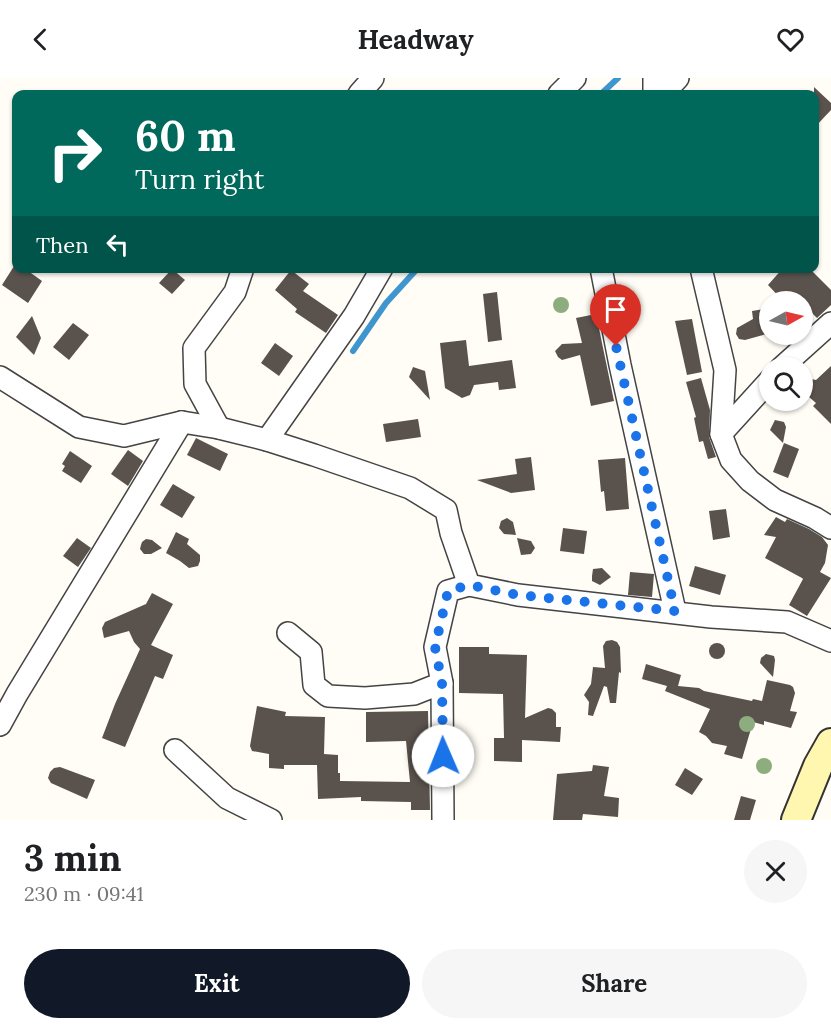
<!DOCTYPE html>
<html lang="en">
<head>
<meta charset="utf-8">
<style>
	body { margin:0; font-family:Lora,serif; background:#f6f6f6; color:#202124; height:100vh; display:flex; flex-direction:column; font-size:22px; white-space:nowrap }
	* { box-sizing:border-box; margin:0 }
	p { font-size:20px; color:#757577 }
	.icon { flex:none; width:33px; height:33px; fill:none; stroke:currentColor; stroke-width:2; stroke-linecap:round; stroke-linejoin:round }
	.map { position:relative; height:742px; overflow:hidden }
	.sheet { display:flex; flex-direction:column; background:#fff; flex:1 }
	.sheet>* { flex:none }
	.top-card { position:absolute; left:12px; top:12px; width:807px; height:183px; border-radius:12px; box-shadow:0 2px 4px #0004; background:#00695c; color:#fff; overflow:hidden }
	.needle { width:39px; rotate:82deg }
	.buttons { position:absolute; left:759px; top:213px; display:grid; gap:12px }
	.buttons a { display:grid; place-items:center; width:54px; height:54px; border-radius:50%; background:#fff; box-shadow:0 2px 4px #0004; font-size:30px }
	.pin { position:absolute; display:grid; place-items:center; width:51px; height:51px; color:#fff; margin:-62px -26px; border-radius:50% 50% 50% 0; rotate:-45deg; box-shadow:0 0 6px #0007 }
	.pin .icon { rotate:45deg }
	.me { position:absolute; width:66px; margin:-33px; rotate:359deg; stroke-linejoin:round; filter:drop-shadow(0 0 4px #0008) }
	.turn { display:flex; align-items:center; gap:21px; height:126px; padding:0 24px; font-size:27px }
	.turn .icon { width:78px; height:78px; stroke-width:2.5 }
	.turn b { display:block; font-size:42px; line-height:51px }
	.then { display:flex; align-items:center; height:57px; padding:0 24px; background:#0003; gap:12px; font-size:22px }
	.round { display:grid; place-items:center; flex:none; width:63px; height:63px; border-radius:32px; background:#f6f6f6 }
	.summary { display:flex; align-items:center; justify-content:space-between; height:102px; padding:0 24px }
	h1 { font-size:36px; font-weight:800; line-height:45px }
	.action { display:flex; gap:12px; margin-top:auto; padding:12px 24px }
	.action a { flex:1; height:69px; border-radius:36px; background:#111827; color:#fff; font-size:24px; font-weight:800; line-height:69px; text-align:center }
	.action a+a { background:#f6f6f6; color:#202124 }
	header { display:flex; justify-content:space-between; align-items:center; height:78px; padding:0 24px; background:#fff; font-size:27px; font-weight:800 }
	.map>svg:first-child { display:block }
</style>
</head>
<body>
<header><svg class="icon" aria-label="back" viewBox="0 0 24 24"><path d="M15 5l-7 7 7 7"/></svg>Headway<svg class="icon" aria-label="heart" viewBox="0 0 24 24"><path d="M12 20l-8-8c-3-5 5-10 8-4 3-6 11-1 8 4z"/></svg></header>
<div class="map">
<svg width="831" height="742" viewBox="0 0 831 742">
	<rect width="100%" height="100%" fill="#fffdf5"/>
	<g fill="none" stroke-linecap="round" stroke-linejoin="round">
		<g stroke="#3f96cf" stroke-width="6">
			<path d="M601 16 618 0"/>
			<path d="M353 273 386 225 418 190"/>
		</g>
	</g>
	<g fill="#5a524d">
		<path d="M814 9 831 25V32L814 50Z"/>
		<path d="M16 185V190H24L42 203 28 225 2 207Z"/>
		<path d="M783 190H809L831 212V227L817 240 812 235 802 244V224H784L768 207Z"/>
		<path d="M172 191 185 202 172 216 159 205Z"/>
		<path d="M291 192 309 206 303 213 338 237 326 255 295 234 297 231 275 212Z"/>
		<path d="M497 214 502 262 488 264 483 216Z"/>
		<path d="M770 230V255L745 262 739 261 736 256 737 250 753 241 752 233Z"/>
		<path d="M596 236 614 323 591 328 580 277 562 282 558 279 555 273 562 266 582 265 576 240Z"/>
		<path d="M32 238 41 260 34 277 16 259Z"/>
		<path d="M692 241 702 294 687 297 675 243Z"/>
		<path d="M73 245 89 257 69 282 53 269Z"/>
		<path d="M466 262 469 288 512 282 516 310 499 312 498 304 474 307 470 317 462 320 445 310 440 265Z"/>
		<path d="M275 265 293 278 279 298 261 285Z"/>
		<path d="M831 288V346L813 328 816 325 802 313V299L816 302Z"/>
		<path d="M413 289 425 293 430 322 409 299Z"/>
		<path d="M701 300 710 332 709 359 716 379 708 381 703 363 699 364 694 340 696 339 686 304Z"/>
		<path d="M418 341 421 359 386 364 383 346Z"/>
		<path d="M775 342 784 344 786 349 783 365 770 352Z"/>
		<path d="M196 360 228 376 220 393 187 377Z"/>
		<path d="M784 365 799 371 788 400 773 394Z"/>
		<path d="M128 372 143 383 128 408 111 396Z"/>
		<path d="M70 373 92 388 81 405 62 393 65 388 62 386Z"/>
		<path d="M531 379 535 412 511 415 477 402 517 396 515 381Z"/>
		<path d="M625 380 629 431 606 433 604 413 601 414 598 382Z"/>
		<path d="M173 406 195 419 182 440 160 427Z"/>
		<path d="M726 431 730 459 713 462 709 433Z"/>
		<path d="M776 439 785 444 787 441 809 451 822 459 828 467 825 485 820 494 831 500 807 538 789 527 803 501 802 500 765 480 776 459 764 457Z"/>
		<path d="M507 440 513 444 516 457 504 456 499 450 501 443Z"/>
		<path d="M563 450 587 453 584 476 560 473Z"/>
		<path d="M176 454 189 461 187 466 200 477V483L198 488 189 490 180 483 166 475Z"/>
		<path d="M77 460 91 470 78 489 63 478Z"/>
		<path d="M517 460 531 463 535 470 531 476 521 477Z"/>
		<path d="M146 461 152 462 162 470 151 476H144L140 471 141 467 142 464Z"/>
		<path d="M695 488 726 497 720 517 689 508Z"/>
		<path d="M602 490 611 499 600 507 592 503V498L593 491Z"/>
		<path d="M630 494 654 496 652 519 628 517Z"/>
		<path d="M152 515 173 526 151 567 173 577 163 601 155 598 125 669 102 660 115 626 140 571 134 564 129 553 104 560 102 550 105 544 146 526Z"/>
		<path d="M612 562 617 564 620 569 621 595 619 594 616 625H610L607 609 604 608 593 638 588 637 589 624 584 617 591 606 593 589 605 590 603 568 606 563Z"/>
		<circle cx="717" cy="573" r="8"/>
		<path d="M459 569H489V576L527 577 525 640 548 630 552 631 556 635V649H561L560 664 522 662V684L494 683V660H504L503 616 459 615Z"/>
		<path d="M766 576 774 578 775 582 773 599 760 585 761 580Z"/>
		<path d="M646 586 681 597 678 608 699 610 704 613 752 623 753 621 762 623 767 602 790 607 793 609 795 615 790 633 797 634 791 650 764 643V647L753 644 742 681 724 676 727 668 712 665 706 658 699 654 710 631 665 613 667 608 642 601Z"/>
		<path d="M257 628 286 634 285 638 325 639 324 676 338 677V695H340V703L410 704 406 663 366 664V634L428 633 430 732H411V724L361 723V719L318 721 317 687H284V691L269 690V676L252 673 250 668Z"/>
		<path d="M593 687 609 689 604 718 619 720 618 739 583 736 582 742H553L557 696 592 693Z"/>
		<path d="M60 689 95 702 87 721 51 705 48 700 50 694 54 690Z"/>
		<path d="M685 690 703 701 692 717 675 707Z"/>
		<path d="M741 718 756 722 750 742H734Z"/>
	</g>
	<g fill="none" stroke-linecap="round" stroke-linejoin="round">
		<g stroke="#444" stroke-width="24">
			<g id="minor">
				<path d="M359 16 373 0"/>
				<path d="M559 16 575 0"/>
				<path d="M654 16V0"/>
				<path d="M663 16 678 0"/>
				<path d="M601 190 620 287 675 533"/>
				<path d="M701 190 725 292 721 356 731 382 750 403 775 422 815 440 831 450"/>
				<path d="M781 290 831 245"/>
				<path d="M0 299 79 349 124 358 182 344"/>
				<path d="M219 350 195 306 194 270 235 214 243 190"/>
				<path d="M721 356 770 302"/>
				<path d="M267 362 354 238 382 190"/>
				<path d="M288 555 311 574 314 607 328 618 365 620 414 616 442 605 435 569 448 513 469 507"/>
				<path d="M442 605 443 742"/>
				<path d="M0 647 17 616 182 344 219 350 267 362 314 377 410 410 446 432 451 455 469 507 518 517 711 539 787 544 831 563"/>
				<path d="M175 672 227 720 271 742"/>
			</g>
		</g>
		<g stroke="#333" stroke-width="32">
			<path id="secondary" d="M796 742 818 688 831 665"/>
		</g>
		<use href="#minor" stroke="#fff" stroke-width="21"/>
		<use href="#secondary" stroke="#fff6b0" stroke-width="28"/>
	</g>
	<g fill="#8dad7f">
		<circle cx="561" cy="227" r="8"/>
		<circle cx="747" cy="646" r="8"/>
		<circle cx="764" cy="688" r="8"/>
	</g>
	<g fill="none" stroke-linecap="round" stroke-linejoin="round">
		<path stroke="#1a73e8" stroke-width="10" stroke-dasharray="0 18" d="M443 678 442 605 435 569 448 513 469 507 518 517 675 533 616 268"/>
	</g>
</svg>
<div class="buttons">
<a><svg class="needle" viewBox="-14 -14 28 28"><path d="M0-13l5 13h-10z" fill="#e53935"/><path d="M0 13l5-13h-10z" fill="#757577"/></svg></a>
<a><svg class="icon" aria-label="search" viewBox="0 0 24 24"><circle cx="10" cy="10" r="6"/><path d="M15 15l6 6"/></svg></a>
</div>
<div class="pin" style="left:616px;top:268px;background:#d93025"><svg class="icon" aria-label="arrive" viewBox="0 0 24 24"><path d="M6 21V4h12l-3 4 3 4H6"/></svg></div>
<svg class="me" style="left:443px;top:678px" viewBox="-20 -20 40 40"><circle r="19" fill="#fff"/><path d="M0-13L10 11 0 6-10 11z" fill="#1a73e8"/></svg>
<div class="top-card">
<div class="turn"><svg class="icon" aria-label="right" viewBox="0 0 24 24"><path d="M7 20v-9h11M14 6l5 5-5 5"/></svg><div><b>60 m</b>Turn right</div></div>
<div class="then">Then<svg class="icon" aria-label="left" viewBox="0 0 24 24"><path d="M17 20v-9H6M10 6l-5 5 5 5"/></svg></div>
</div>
</div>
<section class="sheet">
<div class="summary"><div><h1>3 min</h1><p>230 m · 09:41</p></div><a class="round"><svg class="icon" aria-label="close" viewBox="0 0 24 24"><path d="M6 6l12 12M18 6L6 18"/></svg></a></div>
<div class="action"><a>Exit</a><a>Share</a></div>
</section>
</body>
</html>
